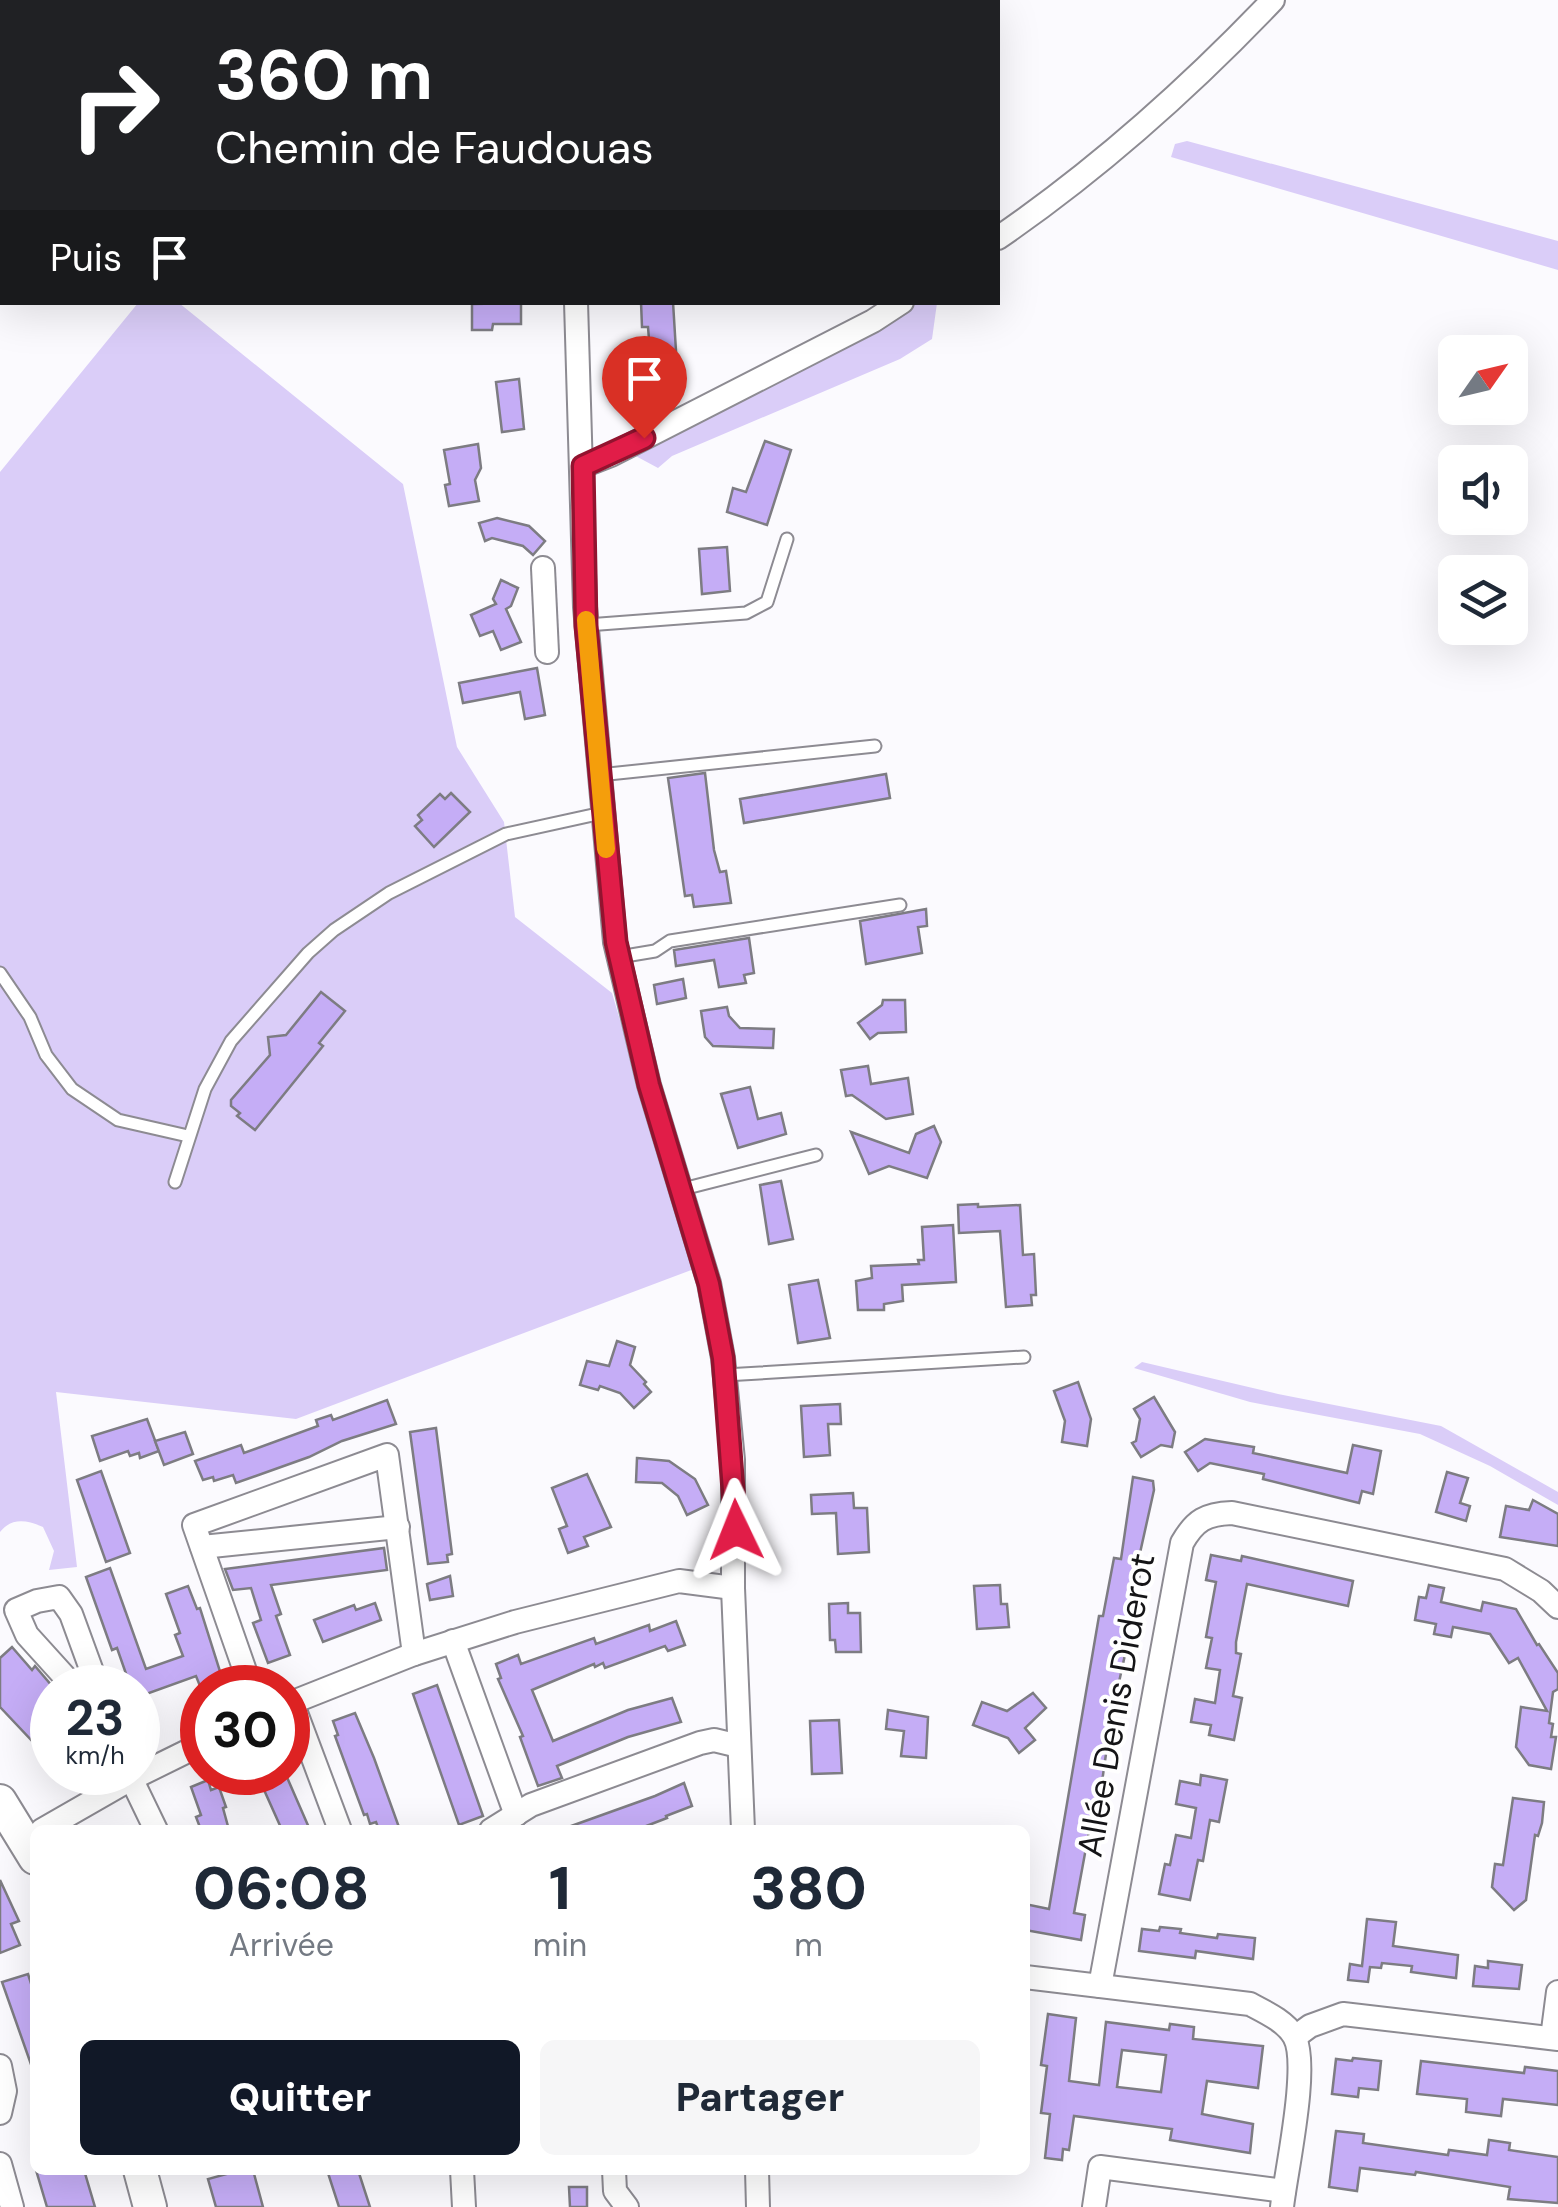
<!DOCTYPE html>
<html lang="fr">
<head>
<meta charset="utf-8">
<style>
	body { margin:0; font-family:"DM Sans",sans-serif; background:#f6f6f7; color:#1f2937; height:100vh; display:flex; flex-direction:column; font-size:38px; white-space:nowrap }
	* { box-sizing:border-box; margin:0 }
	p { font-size:32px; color:#747a83 }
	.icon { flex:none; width:55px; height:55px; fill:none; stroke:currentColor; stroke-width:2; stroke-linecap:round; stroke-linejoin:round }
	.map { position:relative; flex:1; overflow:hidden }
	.side { position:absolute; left:30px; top:1825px; width:1000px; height:350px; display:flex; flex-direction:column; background:#fff; border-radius:15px; box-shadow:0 10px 40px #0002 }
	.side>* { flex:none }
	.hud { position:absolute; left:0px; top:0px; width:1000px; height:305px; box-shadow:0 10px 40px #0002; background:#202124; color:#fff; overflow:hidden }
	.needle { width:65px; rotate:56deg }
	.buttons { position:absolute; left:1438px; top:335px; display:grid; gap:20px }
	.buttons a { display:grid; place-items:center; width:90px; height:90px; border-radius:15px; background:#fff; box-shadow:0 10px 40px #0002; font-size:50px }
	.speed { position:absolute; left:30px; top:1665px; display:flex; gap:20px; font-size:50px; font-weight:700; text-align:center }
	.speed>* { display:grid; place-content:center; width:130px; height:130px; border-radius:50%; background:#fff; box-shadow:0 10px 40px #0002; line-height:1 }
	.speed small { font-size:25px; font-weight:400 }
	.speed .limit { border:15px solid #d22; background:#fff; color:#111 }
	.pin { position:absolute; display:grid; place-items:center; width:85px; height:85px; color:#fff; margin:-102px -42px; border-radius:50% 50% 50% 0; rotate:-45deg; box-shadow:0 0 10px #0007 }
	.pin .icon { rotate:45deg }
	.me { position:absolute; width:110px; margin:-55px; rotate:358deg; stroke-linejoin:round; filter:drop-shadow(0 0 8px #0008) }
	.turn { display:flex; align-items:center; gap:35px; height:210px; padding:0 50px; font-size:45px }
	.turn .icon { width:130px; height:130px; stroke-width:2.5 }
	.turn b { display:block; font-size:70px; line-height:85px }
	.then { display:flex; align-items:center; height:95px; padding:0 50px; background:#0003; gap:20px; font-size:38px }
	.eta { display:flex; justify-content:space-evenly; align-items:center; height:170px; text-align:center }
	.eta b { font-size:60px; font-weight:800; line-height:70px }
	.button { display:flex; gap:20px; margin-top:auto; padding:20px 50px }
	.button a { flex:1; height:115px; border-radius:15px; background:#111827; color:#fff; font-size:40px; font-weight:800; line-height:115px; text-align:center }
	.button a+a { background:#f6f6f7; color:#1f2937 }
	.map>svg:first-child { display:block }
</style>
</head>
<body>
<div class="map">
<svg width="1558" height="2207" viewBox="0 0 1558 2207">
	<rect width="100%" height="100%" fill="#fbfafe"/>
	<g fill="#dacdf8">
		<path d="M1187 141 1558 241V270L1171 157 1175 144Z"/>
		<path d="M138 303H179L403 484 457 747 504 822 515 917 612 993 694 1269 296 1419 56 1392 77 1567 49 1570 54 1551 43 1527C27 1520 12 1517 0 1532V472Z"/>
		<path d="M914 303H937L932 339 900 359 672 456 658 468 632 454 810 363Z"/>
		<path d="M1142 1362 1278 1394 1441 1426 1558 1492V1505L1490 1466 1420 1434 1250 1402 1134 1368Z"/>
	</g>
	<g fill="#c5adf6" stroke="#7d7c82" stroke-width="2.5" fill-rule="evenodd">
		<path d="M641 302H673L676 351 650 352 648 327H642Z"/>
		<path d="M521 303V324H493L492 330H472V304Z"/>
		<path d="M519 379 524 429 502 432 496 382Z"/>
		<path d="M765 441 791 450 767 525 727 512 733 488 746 492Z"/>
		<path d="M478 444 481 468 475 480 479 501 449 506 445 485 450 484 444 450Z"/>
		<path d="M497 518 529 526 545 541 533 555 523 546 492 538 485 541 479 523Z"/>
		<path d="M727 547 730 591 702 594 699 549Z"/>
		<path d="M501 580 518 588 511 606 506 609 521 642 501 650 493 631 480 636 471 615 496 604 493 599Z"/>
		<path d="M537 668 545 715 525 719 520 692 463 703 459 683Z"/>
		<path d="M705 773 714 850 720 872 726 871 731 903 694 907 692 895 685 896 668 778Z"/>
		<path d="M886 774 890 798 744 823 740 799Z"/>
		<path d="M451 793 470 812 434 847 415 826 422 820 418 815 440 794 445 799Z"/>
		<path d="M926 909 927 926 918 927 922 953 866 964 860 921Z"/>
		<path d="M749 938 754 973 744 975 746 983 719 987 714 960 676 966 674 950Z"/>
		<path d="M683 979 686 998 657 1004 654 985Z"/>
		<path d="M321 992 345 1011 319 1043 323 1046 255 1130 237 1116 240 1113 231 1106V1100L270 1055 268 1037 286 1035Z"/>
		<path d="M883 1000H905L906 1032 878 1033 870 1039 858 1023 882 1005Z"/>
		<path d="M727 1007 729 1016 740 1028 774 1029 773 1048 713 1046 705 1037 701 1011Z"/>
		<path d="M868 1066 871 1084 908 1078 913 1114 886 1119 852 1095 846 1096 841 1070Z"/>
		<path d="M750 1087 758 1119 781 1113 786 1134 738 1148 721 1094Z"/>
		<path d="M934 1126 941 1142 927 1178 889 1166 869 1174 851 1132 909 1153 916 1134Z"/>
		<path d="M781 1181 793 1239 769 1244 760 1185Z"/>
		<path d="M978 1204V1207L1020 1205 1023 1255 1034 1254 1036 1295H1031L1032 1305 1006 1307 1000 1231 959 1233 958 1205Z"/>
		<path d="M953 1225 956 1282 902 1285 903 1301 884 1304V1310H858L856 1281 872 1278 871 1266 919 1264 918 1260H924L922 1227Z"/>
		<path d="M818 1280 830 1338 798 1343 789 1285Z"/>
		<path d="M617 1341 635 1347 630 1365 646 1382 644 1384 651 1392 634 1408 620 1393 600 1386 598 1390 580 1385 587 1361 609 1366Z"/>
		<path d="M1078 1382 1091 1419 1087 1446 1062 1442 1065 1421 1054 1391Z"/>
		<path d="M1154 1397 1175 1432 1172 1447 1161 1445 1141 1457 1132 1443 1136 1441 1140 1419 1134 1409Z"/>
		<path d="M387 1400 396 1424 342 1441 309 1457 236 1483 233 1475 214 1481 213 1477 203 1480 195 1461 241 1445 244 1453 318 1426 316 1420 331 1415 333 1420Z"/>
		<path d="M840 1404 841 1424H828L830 1455 804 1457 801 1406Z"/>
		<path d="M147 1419 159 1451 140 1458 139 1453 130 1456 128 1451 100 1461 92 1436Z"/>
		<path d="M436 1428 452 1554 447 1555 448 1562 428 1564 410 1432Z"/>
		<path d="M185 1432 193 1454 164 1465 155 1441Z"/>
		<path d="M1205 1439 1254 1447 1253 1453 1347 1473 1353 1445 1381 1451 1373 1494 1362 1491 1359 1503 1263 1479 1264 1474 1210 1463 1198 1471 1185 1452Z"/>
		<path d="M637 1458 669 1461 695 1479 708 1505 687 1515 678 1496 662 1483 636 1482Z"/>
		<path d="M101 1471 130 1553 106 1562 77 1480Z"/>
		<path d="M1447 1472 1468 1478 1460 1503 1470 1506 1466 1521 1436 1512Z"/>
		<path d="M587 1474 611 1527 584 1537 588 1546 568 1553 559 1529 567 1526 552 1488Z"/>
		<path d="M1133 1477 1153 1481 1154 1490 1138 1562 1142 1563 1138 1584H1135L1128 1621 1126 1650 1111 1719 1102 1782 1093 1810 1074 1913 1085 1915 1081 1940 1025 1930V1904L1049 1909 1099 1616H1103L1114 1558 1121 1559Z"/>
		<path d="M853 1493 854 1508H867L869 1552 838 1554 836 1513 812 1514 811 1495Z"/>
		<path d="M1533 1500 1558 1514V1546L1500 1537 1506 1506 1529 1510Z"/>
		<path d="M384 1548 387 1570 271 1585 281 1614 276 1616 290 1655 268 1663 253 1623 261 1620 251 1588 233 1590 225 1569Z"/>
		<path d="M1211 1555 1241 1561 1242 1556 1353 1581 1348 1606 1247 1584 1236 1642V1653L1241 1654 1233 1696 1242 1698 1234 1740 1209 1735 1211 1725 1191 1722 1195 1699 1215 1703 1220 1670 1206 1668 1212 1638 1206 1637 1216 1582 1206 1580Z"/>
		<path d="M110 1568 146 1669 183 1656 175 1635 180 1633 166 1594 188 1586 197 1609 200 1608 224 1684 202 1688V1691L196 1676 138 1697V1688H131L117 1648 112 1650 86 1577Z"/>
		<path d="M450 1576 453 1596 430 1600 427 1584Z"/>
		<path d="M1000 1585 1001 1604H1007L1009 1627 977 1629 974 1586Z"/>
		<path d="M1429 1585 1444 1588 1441 1602 1481 1611 1483 1602 1516 1609 1537 1645 1539 1644 1558 1673V1689L1553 1692 1549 1723 1553 1724 1551 1737H1556L1551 1769 1529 1765 1516 1747 1521 1707 1547 1711 1518 1658 1509 1663 1490 1634 1453 1627 1451 1637 1434 1634 1436 1624 1415 1620 1419 1597 1426 1598Z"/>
		<path d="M375 1603 381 1620 323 1642 314 1620 354 1605 356 1610Z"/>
		<path d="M848 1603V1613H860L861 1652H836L835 1640H830L829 1604Z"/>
		<path d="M676 1621 685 1645 668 1651 665 1646 605 1668 603 1663 595 1667 594 1664 532 1690 553 1741 628 1710 672 1698 681 1722 628 1737 557 1766 562 1778 538 1786 520 1737 523 1736 498 1679 501 1678 496 1664 518 1655 521 1664 594 1638 596 1644 649 1625 650 1631Z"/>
		<path d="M12 1647 32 1670 35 1666 52 1686V1762L0 1707V1658Z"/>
		<path d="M437 1685 483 1816 459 1825 413 1694Z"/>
		<path d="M1033 1693 1046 1708 1025 1728 1035 1740 1019 1753 1008 1738 973 1725 982 1702 1007 1711Z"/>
		<path d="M888 1710 928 1717 926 1758 901 1756 904 1731 886 1729Z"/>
		<path d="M355 1713 374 1758 400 1830H379L376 1822 370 1824 367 1814 364 1815 335 1736 338 1735 333 1721Z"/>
		<path d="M839 1720 842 1773 812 1774 810 1721Z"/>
		<path d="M256 1772H279L281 1778 286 1775 310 1830H282Z"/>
		<path d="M1201 1775 1227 1780 1219 1822 1210 1820 1203 1861 1198 1860 1190 1900 1159 1894 1165 1864 1170 1865 1176 1835 1191 1838 1196 1808 1176 1804 1180 1781 1200 1785Z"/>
		<path d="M208 1780 211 1790 219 1787 226 1807 223 1808 229 1830H201L196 1817 201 1815 191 1787Z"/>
		<path d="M684 1783 692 1806 666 1816 667 1818 636 1830H560L655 1796Z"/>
		<path d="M1513 1798 1544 1802 1542 1823 1538 1836 1535 1835 1526 1900 1514 1910 1492 1887 1495 1864 1503 1865Z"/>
		<path d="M0 1880 19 1921 11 1924 20 1945 0 1953Z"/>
		<path d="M1367 1919 1396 1922 1393 1946 1458 1955 1456 1978 1411 1972 1412 1966 1382 1963 1381 1968 1370 1967 1368 1982 1348 1980 1350 1964 1362 1966Z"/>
		<path d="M1160 1927 1181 1929 1180 1933 1217 1938 1218 1934 1255 1938 1253 1959 1196 1951 1195 1958 1139 1951 1142 1929 1159 1931Z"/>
		<path d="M1488 1961 1522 1965 1519 1989 1473 1986 1475 1966 1488 1968Z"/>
		<path d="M28 1974 35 1996 33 2070 2 1982Z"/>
		<path d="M1048 2014 1076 2018 1069 2081 1099 2085 1106 2022 1169 2030 1170 2024 1194 2027 1193 2039 1263 2046 1258 2088 1207 2081 1202 2114 1253 2124 1250 2153 1170 2140 1172 2129 1074 2116 1069 2150 1063 2149 1062 2160 1045 2158 1050 2114 1041 2113 1047 2066 1041 2065ZM1122 2050 1166 2055 1161 2092 1117 2087Z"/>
		<path d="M1353 2058 1381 2061 1378 2090 1359 2088 1358 2097 1332 2094 1336 2059 1352 2061Z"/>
		<path d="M1421 2061 1524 2073 1525 2067 1558 2071V2105L1503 2099 1501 2116 1466 2112 1467 2099 1417 2094Z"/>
		<path d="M1336 2131 1364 2134 1363 2143 1448 2155 1449 2150 1487 2155 1489 2140 1510 2143 1509 2150 1558 2157V2203L1508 2199 1510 2187 1416 2172 1415 2175 1360 2168 1357 2191 1329 2187Z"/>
		<path d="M36 2170H84L95 2207H47Z"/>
		<path d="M241 2170H253L263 2207H216L208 2179Z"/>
		<path d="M327 2170H358L370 2207H339Z"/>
		<path d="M569 2187H587V2207H570Z"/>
	</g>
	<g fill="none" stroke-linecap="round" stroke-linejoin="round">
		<g stroke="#8d8b92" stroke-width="15">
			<g id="lane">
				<path d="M587 625 746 613 767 602 787 539"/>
				<path d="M599 775 875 746"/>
				<path d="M619 957 655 951 670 941 900 905"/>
				<path d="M0 973 30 1017 46 1055 72 1089 118 1120 188 1136"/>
				<path d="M175 1182 205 1089 231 1041 308 953 334 930 389 893 506 834 602 813"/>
				<path d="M679 1190 816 1155"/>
				<path d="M725 1375 1024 1357"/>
			</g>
		</g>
		<g stroke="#8d8b92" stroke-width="26">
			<g id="street">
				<path d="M550 0V2"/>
				<path d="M415 2 416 0"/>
				<path d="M469 2 482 0"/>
				<path d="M998 238C1097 170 1190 87 1273 0"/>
				<path d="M576 302 585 607 615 942 649 1085 709 1283 723 1358 733 1460V1588L743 1830"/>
				<path d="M583 466 611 455 873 321 902 302"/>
				<path d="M543 568 547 652"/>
				<path d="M202 1547 398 1527"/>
				<path d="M453 1641 516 1815"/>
				<path d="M75 1688 27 1635 16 1610 37 1601 59 1597 71 1614 98 1688"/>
				<path d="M251 1688 194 1525 387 1455 414 1654"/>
				<path d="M292 1702 340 1830"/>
				<path d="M288 1704 414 1654 515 1622 679 1581 733 1588"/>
				<path d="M128 1772 156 1830"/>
				<path d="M42 1830 131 1779 202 1744"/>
				<path d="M491 1830 531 1805 700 1743 714 1740 739 1746"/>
				<path d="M1025 1977 1250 2004C1265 2012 1285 2021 1294 2036 1310 2064 1286 2171 1282 2207"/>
				<path d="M1100 1986 1182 1543C1195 1520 1206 1514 1232 1513L1505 1569 1541 1591 1558 1607"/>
				<path d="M1295 2037 1310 2026 1343 2014 1558 2039"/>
				<path d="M1552 2038 1558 1992"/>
				<path d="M0 2066 5 2091 0 2113"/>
				<path d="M0 2164 12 2207"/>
				<path d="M462 2170 464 2207"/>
				<path d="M614 2170 615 2191 627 2207"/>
				<path d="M757 2170 758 2207"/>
				<path d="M1094 2207 1100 2167 1284 2191"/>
			</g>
		</g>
		<g stroke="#8d8b92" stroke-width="36">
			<g id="secondary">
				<path d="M0 1801 35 1858"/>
				<path d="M140 2170 150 2207"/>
			</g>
		</g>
		<use href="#lane" stroke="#fff" stroke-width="11"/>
		<use href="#street" stroke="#fff" stroke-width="22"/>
		<use href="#secondary" stroke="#fff" stroke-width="32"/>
	</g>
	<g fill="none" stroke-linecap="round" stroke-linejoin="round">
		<g stroke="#92132f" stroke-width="25">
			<path id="route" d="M644 438 583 466 586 626 616 942 649 1085 709 1284 723 1358 736 1530"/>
		</g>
		<use href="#route" stroke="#e11d48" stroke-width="18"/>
		<path stroke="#f59e0b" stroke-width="18" d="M586 620 606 849"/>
	</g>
	<g text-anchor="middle" stroke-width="8" stroke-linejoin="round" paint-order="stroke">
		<g font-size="35" fill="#151517" stroke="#fff">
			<text transform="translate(1116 1705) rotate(-80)" y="12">Allée Denis Diderot</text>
		</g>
	</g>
</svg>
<div class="buttons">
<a><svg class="needle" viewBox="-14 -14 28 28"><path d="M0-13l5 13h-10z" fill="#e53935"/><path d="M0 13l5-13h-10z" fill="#747a83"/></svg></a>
<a><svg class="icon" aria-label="sound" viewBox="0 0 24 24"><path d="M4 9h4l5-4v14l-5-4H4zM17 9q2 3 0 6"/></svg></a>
<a><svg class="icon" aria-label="layers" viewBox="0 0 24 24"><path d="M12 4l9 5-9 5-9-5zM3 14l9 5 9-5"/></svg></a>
</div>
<div class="speed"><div>23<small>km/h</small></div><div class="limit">30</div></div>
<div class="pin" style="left:644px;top:438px;background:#d93025"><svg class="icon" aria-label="arrive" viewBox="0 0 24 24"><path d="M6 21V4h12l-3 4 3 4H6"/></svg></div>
<svg class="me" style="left:736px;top:1530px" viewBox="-20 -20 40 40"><path d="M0-17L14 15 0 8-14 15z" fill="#e11d48" stroke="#fff" stroke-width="4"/></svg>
<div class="hud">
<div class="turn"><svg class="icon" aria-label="right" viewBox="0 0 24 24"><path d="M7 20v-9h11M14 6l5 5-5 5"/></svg><div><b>360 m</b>Chemin de Faudouas</div></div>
<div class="then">Puis<svg class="icon" aria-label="arrive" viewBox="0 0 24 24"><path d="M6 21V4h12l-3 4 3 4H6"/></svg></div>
</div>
<section class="side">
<div class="eta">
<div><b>06:08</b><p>Arrivée</p></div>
<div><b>1</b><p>min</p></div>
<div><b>380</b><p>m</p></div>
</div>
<div class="button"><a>Quitter</a><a>Partager</a></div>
</section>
</div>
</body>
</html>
